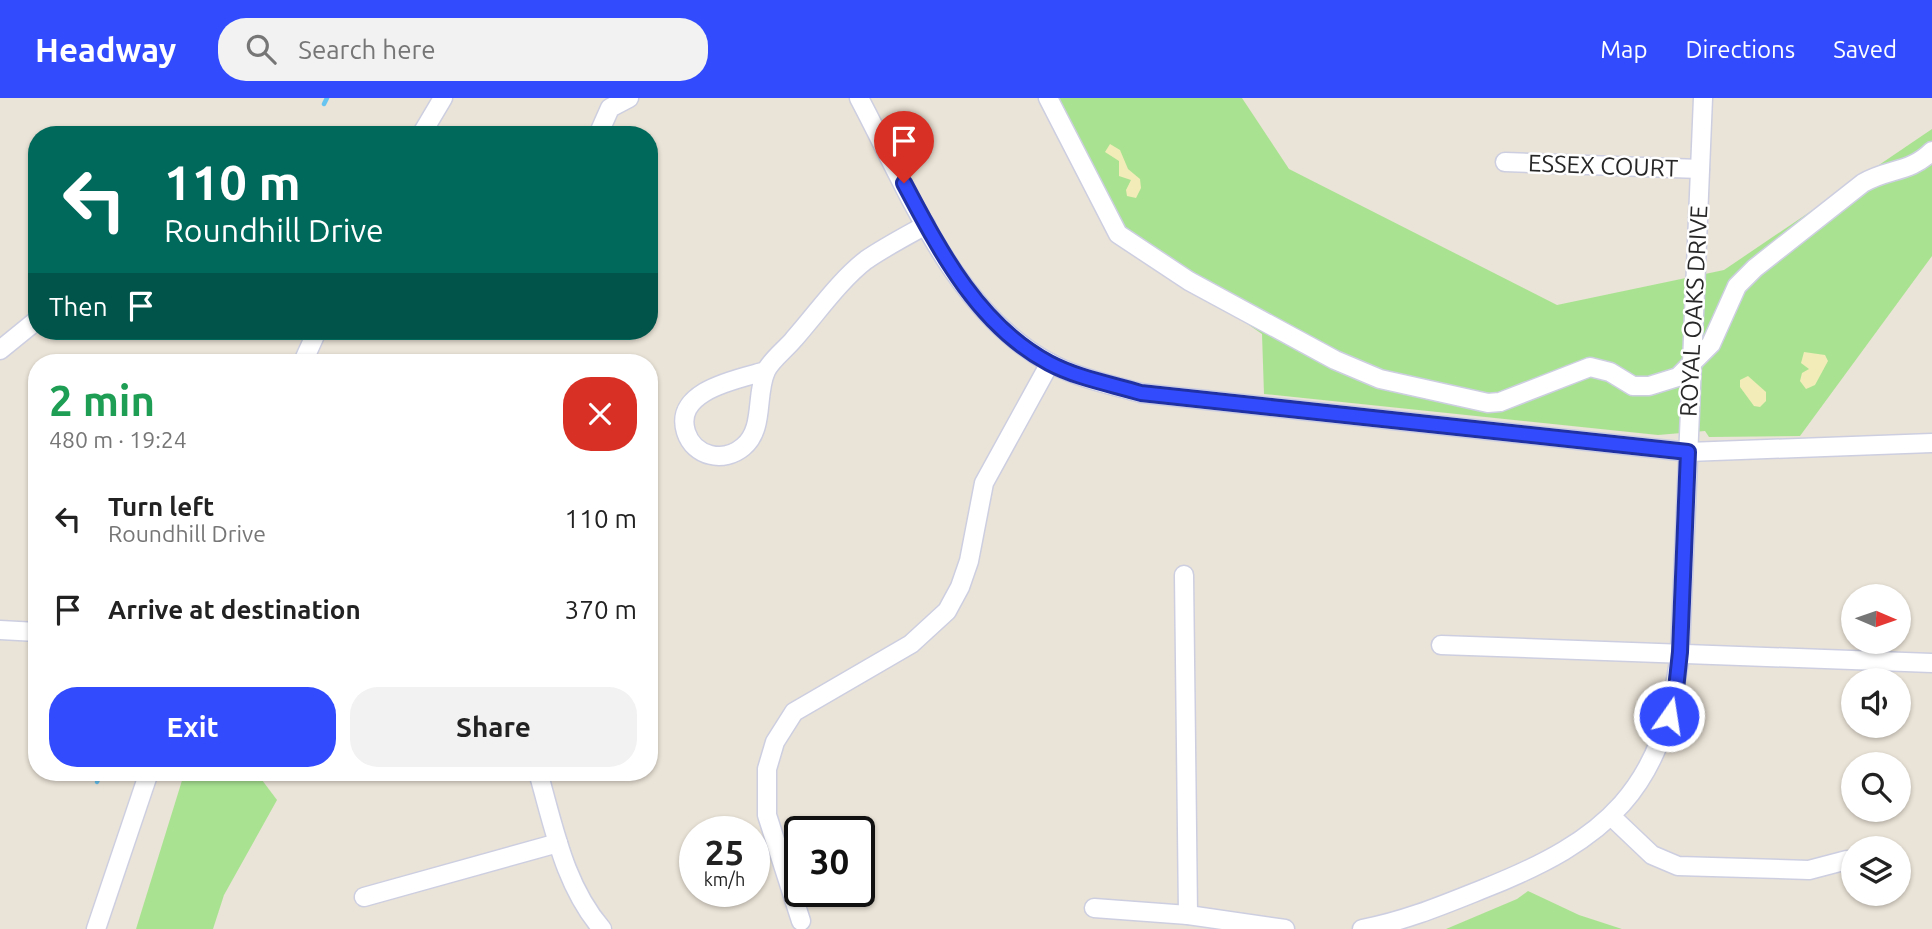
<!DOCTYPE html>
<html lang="en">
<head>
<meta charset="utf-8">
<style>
	body { margin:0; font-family:Ubuntu,sans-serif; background:#f2f2f2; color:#222; height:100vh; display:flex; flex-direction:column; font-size:26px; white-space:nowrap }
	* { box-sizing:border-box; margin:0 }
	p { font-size:23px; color:#767676 }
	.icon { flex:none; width:38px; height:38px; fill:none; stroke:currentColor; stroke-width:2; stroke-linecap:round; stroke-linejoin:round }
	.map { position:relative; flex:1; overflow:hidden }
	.drawer { position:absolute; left:28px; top:256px; width:630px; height:427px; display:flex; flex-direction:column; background:#fff; border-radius:28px; box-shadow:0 2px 5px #0004 }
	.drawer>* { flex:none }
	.hud { position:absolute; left:28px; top:28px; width:630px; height:214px; border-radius:28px; box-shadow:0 2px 5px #0004; background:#00695c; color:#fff; overflow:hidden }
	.needle { width:46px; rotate:92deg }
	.buttons { position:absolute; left:1841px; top:486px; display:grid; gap:14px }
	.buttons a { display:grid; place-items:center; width:70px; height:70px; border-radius:50%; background:#fff; box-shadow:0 2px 5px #0004; font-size:35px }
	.speed { position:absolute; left:679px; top:718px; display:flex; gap:14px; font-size:35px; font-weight:700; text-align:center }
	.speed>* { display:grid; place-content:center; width:91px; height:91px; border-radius:50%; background:#fff; box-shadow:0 2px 5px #0004; line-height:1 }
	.speed small { font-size:18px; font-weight:400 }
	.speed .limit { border:4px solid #111; border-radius:10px; background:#fff; color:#111 }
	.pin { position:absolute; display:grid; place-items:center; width:60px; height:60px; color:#fff; margin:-72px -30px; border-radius:50% 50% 50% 0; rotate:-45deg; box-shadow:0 0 7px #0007 }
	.pin .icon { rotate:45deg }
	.me { position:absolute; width:77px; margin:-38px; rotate:13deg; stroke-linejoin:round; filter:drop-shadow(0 0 5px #0008) }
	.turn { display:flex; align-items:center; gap:24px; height:147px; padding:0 21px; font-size:32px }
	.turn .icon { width:91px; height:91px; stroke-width:2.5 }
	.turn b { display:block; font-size:49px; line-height:60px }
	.then { display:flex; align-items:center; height:66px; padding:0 21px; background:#0003; gap:14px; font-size:26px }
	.round { display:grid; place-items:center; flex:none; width:74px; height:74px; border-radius:28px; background:#f2f2f2 }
	.headline { display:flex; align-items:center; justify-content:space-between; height:119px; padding:0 21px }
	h1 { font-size:42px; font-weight:600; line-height:52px; color:#1e9e55 }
	.cta { display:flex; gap:14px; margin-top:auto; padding:14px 21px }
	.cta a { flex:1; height:80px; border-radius:28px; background:#324cfd; color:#fff; font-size:28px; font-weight:600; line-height:80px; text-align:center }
	.cta a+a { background:#f2f2f2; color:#222 }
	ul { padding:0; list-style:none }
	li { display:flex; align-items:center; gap:21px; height:91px; padding:0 21px }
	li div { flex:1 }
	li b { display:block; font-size:26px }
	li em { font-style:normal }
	header { display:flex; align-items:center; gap:42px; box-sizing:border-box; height:98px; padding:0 35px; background:#324cfd; color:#fff }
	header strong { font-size:33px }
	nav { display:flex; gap:38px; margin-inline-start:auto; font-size:24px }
	.search { width:490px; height:63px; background:#f2f2f2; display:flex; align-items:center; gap:18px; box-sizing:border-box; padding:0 24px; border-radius:28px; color:#767676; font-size:26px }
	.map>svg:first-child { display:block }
</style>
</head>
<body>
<header>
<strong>Headway</strong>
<div class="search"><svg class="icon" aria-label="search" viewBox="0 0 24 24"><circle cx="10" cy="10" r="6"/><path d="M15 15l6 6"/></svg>Search here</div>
<nav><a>Map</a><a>Directions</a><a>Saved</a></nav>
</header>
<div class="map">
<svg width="1932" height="831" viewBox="0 0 1932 831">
	<rect width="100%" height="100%" fill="#eae3d7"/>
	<g fill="#a9e392">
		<path d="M1045 0H1242L1289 71 1557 207 1724 172 1932 31V158L1800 338 1709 339 1705 333 1658 337 1264 296 1262 236 1111 132Z"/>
		<path d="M191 674H256L277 702 224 797 213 831H136L184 676Z"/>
		<path d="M1528 793 1579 817 1622 831H1446L1517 801Z"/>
	</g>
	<g fill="#f1ecb8">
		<path d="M1110 46 1120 52 1128 71 1140 81 1141 90 1136 100 1127 98 1126 92 1131 82 1119 78V63L1105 54Z"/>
		<path d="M1804 254 1825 257 1828 263 1815 287 1806 291 1800 283 1802 275 1809 271 1801 265Z"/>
		<path d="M1748 278 1766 294V303L1760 309 1754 308 1740 289V282Z"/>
	</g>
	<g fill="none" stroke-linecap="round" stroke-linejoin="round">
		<g stroke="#67c3f0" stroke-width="4.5">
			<path d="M324 6 327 0"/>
			<path d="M97 684 101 674"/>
		</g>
		<g stroke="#cdcfe1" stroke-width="21">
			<g id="minor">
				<path d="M859 0C907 90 955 215 1050 265 1078 280 1111 287 1141 295L1688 354 1932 345"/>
				<path d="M1048 0 1118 136 1189 183 1335 262 1380 281 1488 305 1500 304 1590 269 1610 274 1633 288H1649L1678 279 1711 246 1737 188 1755 170 1863 85C1889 70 1910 75 1932 53"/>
				<path d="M421 37 443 0"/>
				<path d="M598 37 610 10 629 0"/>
				<path d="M1505 64 1700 71"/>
				<path d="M0 252 37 222"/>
				<path d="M303 264 317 233"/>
				<path d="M766 273C739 281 673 292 686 334 694 359 724 365 743 349 765 331 755 297 766 273 771 262 786 251 794 241 817 215 839 183 866 162 885 149 906 138 926 127"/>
				<path d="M1184 477 1188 817"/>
				<path d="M0 532 37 534"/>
				<path d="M1441 547 1932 565"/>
				<path d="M538 674C554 729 564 787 602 831"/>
				<path d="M1612 719 1652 757 1678 768 1809 772 1847 762"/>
				<path d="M364 799 558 745"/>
				<path d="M1094 810 1188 817 1285 831"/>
				<path d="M801 823 767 717V671L775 644 794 614 911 546 947 513 960 489 969 463 984 385 1050 265"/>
				<path d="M96 831 149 674"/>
				<path d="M1362 831C1405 823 1443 807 1483 791 1607 742 1664 692 1680 554L1703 0"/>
			</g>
		</g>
		<use href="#minor" stroke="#fff" stroke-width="18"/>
	</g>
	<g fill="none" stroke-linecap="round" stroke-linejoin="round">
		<g stroke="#2031a4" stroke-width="18">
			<path id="route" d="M904 85C940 153 978 227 1049 265 1077 280 1111 286 1141 295L1688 354 1680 554 1675 600 1669 618"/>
		</g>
		<use href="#route" stroke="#324cfd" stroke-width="12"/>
	</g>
	<g text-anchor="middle" stroke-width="5" stroke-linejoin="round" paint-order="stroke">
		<g font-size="24" fill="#272727" stroke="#fff">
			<text transform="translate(1603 68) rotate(2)" y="8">ESSEX COURT</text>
			<text transform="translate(1694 213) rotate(-87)" y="8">ROYAL OAKS DRIVE</text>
		</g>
	</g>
</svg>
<div class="buttons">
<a><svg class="needle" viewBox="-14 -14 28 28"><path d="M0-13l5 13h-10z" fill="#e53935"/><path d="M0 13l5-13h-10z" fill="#767676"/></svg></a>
<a><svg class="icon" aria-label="sound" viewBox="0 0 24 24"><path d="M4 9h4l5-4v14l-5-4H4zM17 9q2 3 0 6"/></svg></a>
<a><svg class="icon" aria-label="search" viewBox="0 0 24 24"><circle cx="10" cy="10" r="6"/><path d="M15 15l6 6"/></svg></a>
<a><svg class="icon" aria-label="layers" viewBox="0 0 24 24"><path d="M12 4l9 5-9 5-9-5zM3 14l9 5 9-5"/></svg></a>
</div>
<div class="speed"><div>25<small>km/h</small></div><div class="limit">30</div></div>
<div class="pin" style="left:904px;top:85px;background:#d93025"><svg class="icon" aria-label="arrive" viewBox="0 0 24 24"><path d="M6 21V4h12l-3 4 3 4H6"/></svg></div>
<svg class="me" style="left:1669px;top:618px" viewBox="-20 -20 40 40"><circle r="17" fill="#324cfd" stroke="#fff" stroke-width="3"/><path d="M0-11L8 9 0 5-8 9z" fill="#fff"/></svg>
<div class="hud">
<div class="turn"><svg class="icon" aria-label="left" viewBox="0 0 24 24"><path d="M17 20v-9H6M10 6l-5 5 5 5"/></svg><div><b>110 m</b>Roundhill Drive</div></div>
<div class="then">Then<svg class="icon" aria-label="arrive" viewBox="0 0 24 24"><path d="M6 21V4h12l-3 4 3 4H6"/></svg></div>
</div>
<section class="drawer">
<div class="headline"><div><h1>2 min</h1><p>480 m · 19:24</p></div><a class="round" style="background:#d93025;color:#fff"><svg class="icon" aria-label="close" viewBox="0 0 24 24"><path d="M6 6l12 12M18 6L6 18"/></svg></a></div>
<ul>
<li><svg class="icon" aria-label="left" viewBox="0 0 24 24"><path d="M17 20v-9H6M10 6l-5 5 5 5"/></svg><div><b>Turn left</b><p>Roundhill Drive</p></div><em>110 m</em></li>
<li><svg class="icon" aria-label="arrive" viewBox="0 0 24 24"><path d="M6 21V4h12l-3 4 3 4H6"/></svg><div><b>Arrive at destination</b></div><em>370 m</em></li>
</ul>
<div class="cta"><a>Exit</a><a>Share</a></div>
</section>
</div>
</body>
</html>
